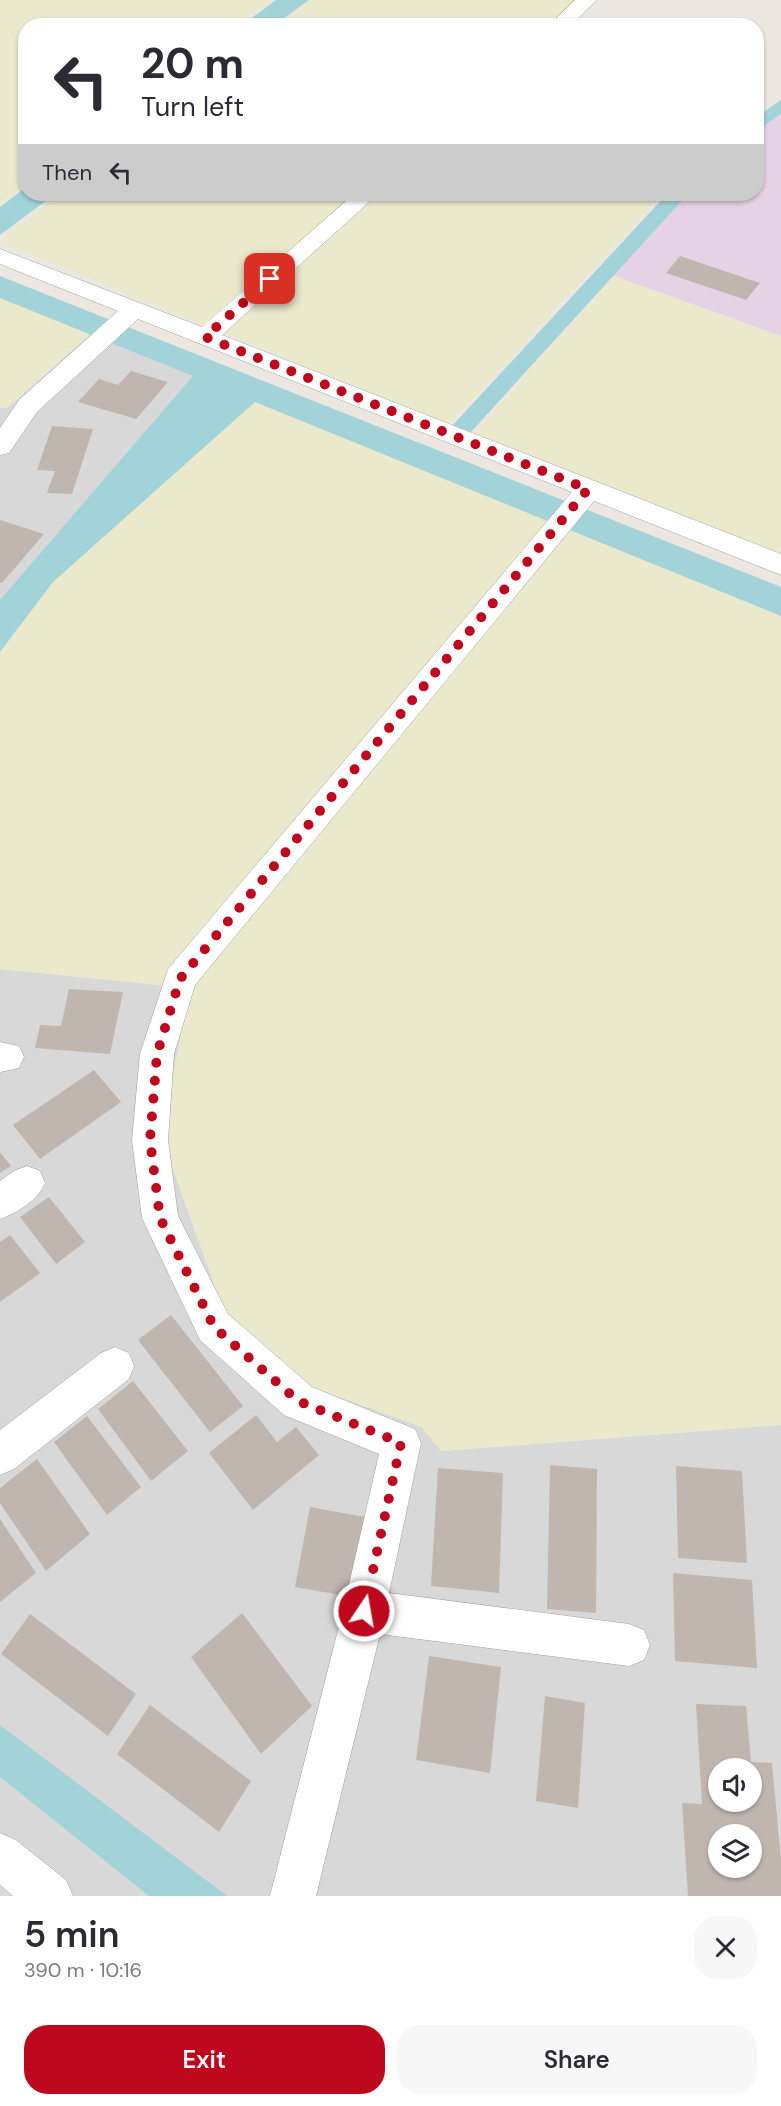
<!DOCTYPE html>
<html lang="en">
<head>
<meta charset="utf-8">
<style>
	body { margin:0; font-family:"DM Sans",sans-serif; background:#f7f7f7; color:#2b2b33; height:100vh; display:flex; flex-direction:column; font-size:22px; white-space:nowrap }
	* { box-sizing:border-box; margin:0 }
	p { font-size:20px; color:#7c7c81 }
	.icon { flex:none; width:33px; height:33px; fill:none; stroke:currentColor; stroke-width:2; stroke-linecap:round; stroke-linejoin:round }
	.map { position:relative; height:1896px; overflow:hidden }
	.panel { display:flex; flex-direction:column; background:#fff; flex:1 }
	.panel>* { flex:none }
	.banner { position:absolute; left:18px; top:18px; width:746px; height:183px; border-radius:24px; box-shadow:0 2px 4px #0004; background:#fff; color:#2b2b33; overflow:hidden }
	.buttons { position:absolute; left:708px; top:1758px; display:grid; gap:12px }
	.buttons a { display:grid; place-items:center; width:54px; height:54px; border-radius:50%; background:#fff; box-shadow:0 2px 4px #0004; font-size:30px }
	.pin { position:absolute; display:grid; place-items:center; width:51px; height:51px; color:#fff; margin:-26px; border-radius:12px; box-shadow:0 3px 9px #0006 }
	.me { position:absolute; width:66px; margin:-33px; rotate:12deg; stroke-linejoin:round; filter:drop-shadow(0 0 4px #0008) }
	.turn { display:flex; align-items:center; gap:21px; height:126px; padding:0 24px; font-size:27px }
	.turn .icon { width:78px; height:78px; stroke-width:2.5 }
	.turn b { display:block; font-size:42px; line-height:51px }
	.then { display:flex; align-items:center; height:57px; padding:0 24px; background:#0003; gap:12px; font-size:22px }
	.round { display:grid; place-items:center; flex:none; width:63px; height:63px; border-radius:24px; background:#f7f7f7 }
	.head { display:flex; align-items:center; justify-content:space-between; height:102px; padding:0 24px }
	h1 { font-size:36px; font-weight:600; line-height:45px }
	.button { display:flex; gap:12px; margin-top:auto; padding:12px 24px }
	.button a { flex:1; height:69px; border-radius:24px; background:#be081d; color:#fff; font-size:24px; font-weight:600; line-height:69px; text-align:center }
	.button a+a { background:#f7f7f7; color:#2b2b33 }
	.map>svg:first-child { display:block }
</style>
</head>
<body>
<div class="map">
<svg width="781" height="1896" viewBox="0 0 781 1896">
	<rect width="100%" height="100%" fill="#ece7e0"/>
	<g fill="#d9d8d8" fill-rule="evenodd">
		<path d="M99 326 248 385 0 639V407L7 408Z"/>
		<path d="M0 969 189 988 303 1384 422 1427 441 1451 781 1425V1896H0ZM718 1768H752V1802H718ZM718 1834H752V1868H718Z"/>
	</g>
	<path fill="#e5d2e4" d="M781 107V336L614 276 608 270 680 194H756V126Z"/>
	<g fill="#ebe9cc">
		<path d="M0 0H271L237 25 26 26 25 184 0 203Z"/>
		<path d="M312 0H593L565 25 279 26Z"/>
		<path d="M60 194H662L448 425 0 241Z"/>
		<path d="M614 276 781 336V555L473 435Z"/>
		<path d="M0 285 99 326 7 408 0 407Z"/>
		<path d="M248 385 781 595V1425L441 1451 422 1427 303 1384 225 1315 162 1139 189 988 0 969V639L46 578Z"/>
	</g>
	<g fill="#a2d3d9">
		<path d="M276 0H309L275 25H242Z"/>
		<path d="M781 100V113L756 132V117Z"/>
		<path d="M25 188 26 194H55L0 235V207Z"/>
		<path d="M667 194H688L470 433 451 427Z"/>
		<path d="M0 276 781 587V616L255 402 53 582 0 652V600L193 376 0 298Z"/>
		<path d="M0 1725 227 1896H149L0 1777Z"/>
	</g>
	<g fill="#c0b6b0" fill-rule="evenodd">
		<path d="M680 256 760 283 746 300 666 273Z"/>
		<path d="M131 371 168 382 136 419 78 402 99 379 118 385Z"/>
		<path d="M52 426 93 429 72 494 47 493 55 471 37 470Z"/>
		<path d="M0 520 44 534 2 583H0Z"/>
		<path d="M69 989 123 992 110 1054 35 1048 40 1025 61 1026Z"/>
		<path d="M94 1070 121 1102 40 1159 13 1125Z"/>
		<path d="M0 1152 11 1166 0 1173Z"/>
		<path d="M49 1197 85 1242 56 1264 20 1217Z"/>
		<path d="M10 1235 40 1273 0 1302V1242Z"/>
		<path d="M171 1315 243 1406 210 1432 138 1340Z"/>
		<path d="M133 1381 188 1451 151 1481 98 1409Z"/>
		<path d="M256 1415 277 1442 296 1427 319 1455 253 1510 209 1453Z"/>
		<path d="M87 1416 141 1487 107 1515 54 1442Z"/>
		<path d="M37 1459 90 1534 46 1571 0 1503V1488Z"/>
		<path d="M550 1465 597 1469 596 1613 547 1609Z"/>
		<path d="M676 1466 742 1471 747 1563 678 1558Z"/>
		<path d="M438 1468 503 1473 499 1593 431 1586Z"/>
		<path d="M310 1507 365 1517 352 1597 295 1587Z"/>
		<path d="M0 1519 36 1573 0 1602Z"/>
		<path d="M673 1573 752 1580 757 1668 675 1661Z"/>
		<path d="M242 1613 312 1706 261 1754 191 1657Z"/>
		<path d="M30 1614 136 1694 108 1736 1 1654Z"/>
		<path d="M429 1656 501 1667 490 1773 416 1760Z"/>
		<path d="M545 1696 585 1703 578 1808 536 1801Z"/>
		<path d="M696 1704 746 1706 751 1762 772 1763 781 1860V1896H688L682 1803 702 1804ZM718 1768H752V1802H718ZM718 1834H752V1868H718Z"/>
		<path d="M150 1705 251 1781 219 1832 117 1754Z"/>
	</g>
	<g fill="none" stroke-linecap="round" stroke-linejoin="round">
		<g stroke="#9f9f9f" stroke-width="1">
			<g id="street">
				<path d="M575 0H597L570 26H548Z"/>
				<path d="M354 194H378L222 335 781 554V575L594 501 195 985 174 1054 168 1140 178 1216 228 1314 312 1387 415 1429 421 1443 389 1593 629 1624 644 1630 650 1645 644 1660 629 1666 380 1634 316 1896H270L343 1611 379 1454 284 1415 200 1340 142 1218 132 1140 140 1054 168 969 572 492 138 319 37 412 9 453 0 455V428L19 400 118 311 0 264V249L202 327Z"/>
				<path d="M0 1042 19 1046 24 1057 19 1068 0 1072Z"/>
				<path d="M27 1166 40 1171 45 1183C37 1201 18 1212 0 1219V1181L14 1171Z"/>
				<path d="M115 1347 129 1353 134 1366 129 1379 14 1469 0 1475V1430L101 1353Z"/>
				<path d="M0 1833 16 1840 66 1880 73 1896H13L0 1885Z"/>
			</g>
		</g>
		<use href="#street" fill="#fff" fill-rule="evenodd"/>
	</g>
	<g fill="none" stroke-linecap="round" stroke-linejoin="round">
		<path stroke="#be081d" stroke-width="10" stroke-dasharray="0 18" d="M270 279 205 337 588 489 180 979 157 1054 150 1140 160 1218 214 1327 298 1401 401 1443 364 1611"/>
	</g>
</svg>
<div class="buttons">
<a><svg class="icon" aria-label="sound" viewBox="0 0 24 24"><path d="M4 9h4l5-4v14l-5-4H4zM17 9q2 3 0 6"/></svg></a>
<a><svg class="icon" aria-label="layers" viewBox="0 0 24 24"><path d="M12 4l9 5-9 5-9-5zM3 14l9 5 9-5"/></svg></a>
</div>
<div class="pin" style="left:270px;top:279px;background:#d93025"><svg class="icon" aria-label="arrive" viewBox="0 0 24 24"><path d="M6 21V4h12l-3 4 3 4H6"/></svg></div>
<svg class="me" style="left:364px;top:1611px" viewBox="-20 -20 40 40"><circle r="17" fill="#be081d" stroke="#fff" stroke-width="3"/><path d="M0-11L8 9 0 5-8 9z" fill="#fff"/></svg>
<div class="banner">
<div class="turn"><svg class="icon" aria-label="left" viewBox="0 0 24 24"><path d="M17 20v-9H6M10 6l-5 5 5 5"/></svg><div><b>20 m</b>Turn left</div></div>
<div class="then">Then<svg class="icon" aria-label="left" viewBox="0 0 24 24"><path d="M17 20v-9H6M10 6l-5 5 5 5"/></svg></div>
</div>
</div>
<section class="panel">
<div class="head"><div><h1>5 min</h1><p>390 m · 10:16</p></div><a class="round"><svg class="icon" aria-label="close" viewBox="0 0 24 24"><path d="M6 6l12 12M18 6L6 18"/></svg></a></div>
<div class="button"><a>Exit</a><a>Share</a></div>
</section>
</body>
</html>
